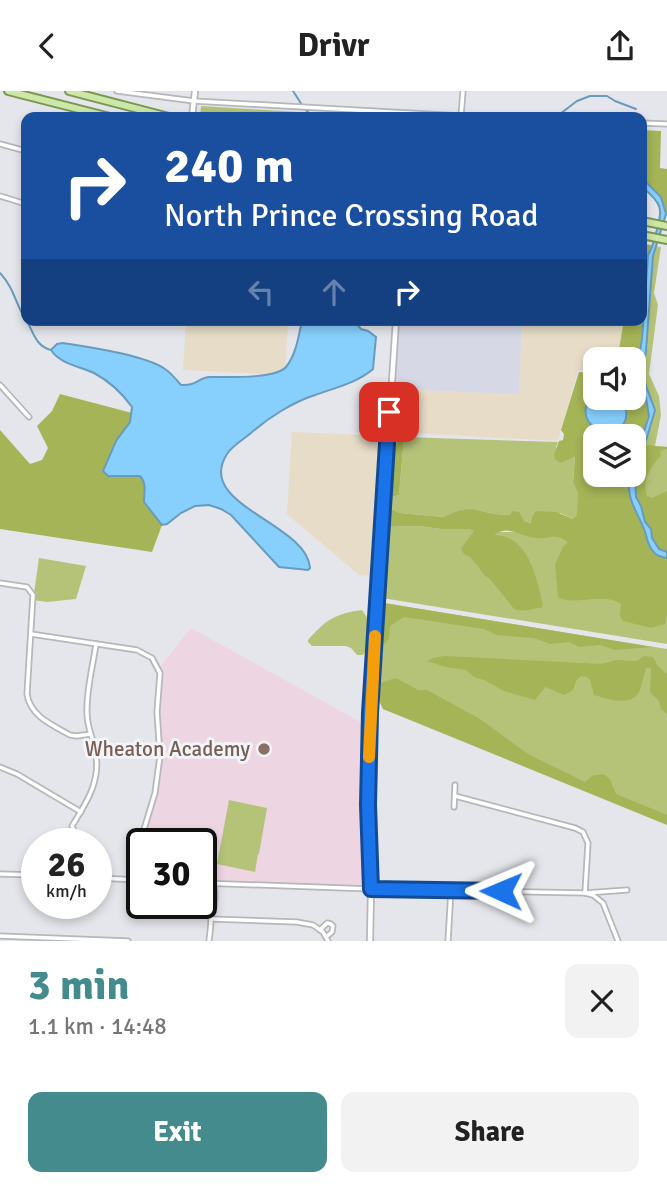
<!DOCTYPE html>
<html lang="en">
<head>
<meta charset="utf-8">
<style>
	body { margin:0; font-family:Signika,sans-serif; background:#f2f2f2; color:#222; height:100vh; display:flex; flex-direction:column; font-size:26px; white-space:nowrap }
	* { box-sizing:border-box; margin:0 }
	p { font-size:23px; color:#767676 }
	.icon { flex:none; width:38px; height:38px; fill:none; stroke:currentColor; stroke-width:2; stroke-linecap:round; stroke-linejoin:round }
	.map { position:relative; height:850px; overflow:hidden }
	.side { display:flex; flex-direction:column; background:#fff; flex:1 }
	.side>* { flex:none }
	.guide { position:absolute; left:21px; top:21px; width:626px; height:214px; border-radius:14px; box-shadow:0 4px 10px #0003; background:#1a4fa0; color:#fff; overflow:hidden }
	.tools { position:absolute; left:583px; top:256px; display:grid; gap:14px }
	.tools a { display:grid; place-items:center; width:63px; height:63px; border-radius:14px; background:#fff; box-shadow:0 4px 10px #0003; font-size:35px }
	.speed { position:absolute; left:21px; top:737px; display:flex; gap:14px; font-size:35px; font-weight:700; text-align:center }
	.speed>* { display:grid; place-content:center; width:91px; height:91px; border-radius:50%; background:#fff; box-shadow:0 4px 10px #0003; line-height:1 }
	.speed small { font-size:18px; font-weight:400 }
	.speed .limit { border:4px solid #111; border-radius:10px; background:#fff; color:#111 }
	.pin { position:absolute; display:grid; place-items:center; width:60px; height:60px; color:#fff; margin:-30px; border-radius:14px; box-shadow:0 4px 10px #0006 }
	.me { position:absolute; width:77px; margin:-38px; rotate:271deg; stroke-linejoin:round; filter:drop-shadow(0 0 5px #0008) }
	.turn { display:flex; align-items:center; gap:24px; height:147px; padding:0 28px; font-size:32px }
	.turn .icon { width:91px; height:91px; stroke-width:2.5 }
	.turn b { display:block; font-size:49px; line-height:60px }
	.lanes { display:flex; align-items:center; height:66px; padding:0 28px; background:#0003; justify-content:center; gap:35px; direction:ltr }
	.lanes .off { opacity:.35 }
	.round { display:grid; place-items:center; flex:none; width:74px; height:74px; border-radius:14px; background:#f2f2f2 }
	.head { display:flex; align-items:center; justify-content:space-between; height:119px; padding:0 28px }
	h1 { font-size:42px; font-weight:800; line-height:52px; color:#438b8c }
	.action { display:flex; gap:14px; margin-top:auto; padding:14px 28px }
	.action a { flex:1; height:80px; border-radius:14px; background:#438b8c; color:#fff; font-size:28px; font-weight:800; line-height:80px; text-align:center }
	.action a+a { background:#f2f2f2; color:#222 }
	header { display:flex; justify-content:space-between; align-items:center; height:91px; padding:0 28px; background:#fff; font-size:32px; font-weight:800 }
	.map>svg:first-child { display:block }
</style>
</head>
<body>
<header><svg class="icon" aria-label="back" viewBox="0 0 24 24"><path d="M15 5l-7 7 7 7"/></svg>Drivr<svg class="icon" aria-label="share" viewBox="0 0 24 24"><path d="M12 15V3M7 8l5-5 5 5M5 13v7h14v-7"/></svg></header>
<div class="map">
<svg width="667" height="850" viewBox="0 0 667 850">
	<rect width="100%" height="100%" fill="#e5e6eb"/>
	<path fill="#d6d9e5" d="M397 229H522L519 304 392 298Z"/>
	<g fill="#e6dcc7">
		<path d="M186 229H288L285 284 183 279Z"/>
		<path d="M522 229H624L619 256 620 268H595V280L578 279 558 350 389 341 392 298 519 303Z"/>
		<path d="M292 341 386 345 377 485 359 484 287 423Z"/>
	</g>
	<path fill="#edd5e1" d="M191 537 366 634 369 795 201 790V752H142V788H136L137 771 140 753 157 695 161 670V647L159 629 161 593 160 576Z"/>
	<g fill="#b5c379">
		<path d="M201 15 379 26H200Z"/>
		<path d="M642 153 661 156 654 202 658 214 649 283 659 305 661 324 655 355 667 356V553L382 507 386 436 419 435 441 438H468L491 444 498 441H518L535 447 550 445 558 446 577 454 573 428 560 422 532 432 524 430 511 424 494 423 474 418 443 426 400 422 391 419 392 406 399 404 404 346 558 351 556 356 561 372 575 366 573 390 578 401V417L595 383H634V354H641L649 327 646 309 629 311 634 306V268H620L619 256 624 229H642Z"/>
		<path d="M39 467 86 475 76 508 47 511 33 509Z"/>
		<path d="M384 512 667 558V729L572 689 383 618 379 609Z"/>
		<path d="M362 519C364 522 367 526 368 529 371 539 369 557 363 564H357L351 557 346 555H312L308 551V549C326 529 334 523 362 519Z"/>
		<path d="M229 709 267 717 259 763H258L255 781 217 773Z"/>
	</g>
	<g fill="#a4b456">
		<path d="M642 39 661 40 660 77 667 78V125L655 99 642 87Z"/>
		<path d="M642 153 651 154 646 167 642 246 638 268 639 286 649 322 637 364 634 370V345H595V383H629L628 395 649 455 653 462 667 469V524L665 533 651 537 623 530 620 525 621 513C602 500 572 516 558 506L555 473 563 456 568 451C552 441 550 449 536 447 521 446 510 433 494 444 529 444 537 488 543 515L541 517C530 517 527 522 514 518L490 488 484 484 478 475 470 466 464 463 461 457 474 440 468 438H441L419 435 386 436 389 363 395 353 404 346 399 404 392 406V419L400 422 443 426 461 419 474 418 494 423 510 424 513 420 519 421 524 430 531 432 533 424 536 420 556 421 573 428 577 424 578 402 573 391 575 366 561 372 556 369 554 364 559 350 563 349 564 343 561 339 579 281 595 282V306H634V268H619V264L624 229H642Z"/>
		<path d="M60 303 132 322 130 331 116 350 104 376 108 385 135 384H140L144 388V411L162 434 152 461 0 438V339L30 373 42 369 48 357 37 335 52 320Z"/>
		<path d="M644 354 667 356V358L660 360 661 365C650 375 642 390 647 405L652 407 667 400V462L663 461 657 456 652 449V440L647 434 642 423 641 415 636 407 635 387Z"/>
		<path d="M384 512 652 556 615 559 600 554 580 556 569 551 550 553 534 547 497 544 484 538 404 526 390 535 389 548 382 555Z"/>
		<path d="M444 565 602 573 616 569 637 570 644 565 653 566 658 575 667 583V623L661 618 659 610 650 601 651 577H646C644 584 642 592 640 599 632 617 608 608 594 604L590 589 587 586 581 585 576 590 573 599 564 604 545 596 535 609 504 600 484 589 474 586 466 579 446 576 427 570 433 567Z"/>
		<path d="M396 587 418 599H427L480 628 528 663 585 691 592 685 603 683 610 688 616 703 667 724V734L383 618 379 609 380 592Z"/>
	</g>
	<g fill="#87d0fe" stroke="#689bbc" stroke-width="2">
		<path d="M642 87 661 106 666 123 653 165 646 260 643 281 646 295 655 319 635 387 636 406 641 415 645 431 651 438 652 447 659 458 667 461V467C661 466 656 465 652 459 647 453 647 445 644 438 639 425 628 409 629 395 629 391 630 387 630 383H634V371L649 325 646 307 639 289 638 273 642 248 648 164C652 157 654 151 656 142 663 118 663 113 642 96Z"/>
		<path d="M302 229H353L361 238 368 240 376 246 373 278C357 292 334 297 315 304 293 311 268 327 251 342 243 349 233 354 227 363 194 414 307 432 310 477L308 479 279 476 231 424 221 418 209 414 195 415 181 422 167 433 162 434 144 411C144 401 147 392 140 385H108L103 380 116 350 130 331 132 316C122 302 109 290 94 282 79 275 60 273 51 259L57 253 63 252C88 256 145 264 165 278 171 282 176 288 181 294 199 295 199 285 211 286 227 286 276 288 286 276 296 264 299 244 302 229Z"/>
		<path d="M595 303V306H621C626 312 627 319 626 327 618 358 564 331 595 303Z"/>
	</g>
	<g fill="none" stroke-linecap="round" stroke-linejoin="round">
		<g stroke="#689bbc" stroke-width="2">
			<path d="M293 0 302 14"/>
			<path d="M306 19 313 26"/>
			<path d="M556 26 577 10 590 5H607L615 10 636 18"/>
			<path d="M0 182C15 198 15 213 26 229"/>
			<path d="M27 230C34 243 36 255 51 259"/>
		</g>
		<g stroke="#b6b7bc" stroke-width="7">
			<g id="minor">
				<path d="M117 0 194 10 480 26"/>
				<path d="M461 25 463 0"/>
				<path d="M642 32 667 33"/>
				<path d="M0 53 26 60"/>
				<path d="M0 105 26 113"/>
				<path d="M0 294 29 326"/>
				<path d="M0 492 27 496 33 504 27 603C30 625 52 634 70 644L77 645 90 643"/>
				<path d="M31 543 137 559 152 567 160 582 157 621 160 665 155 702 138 758 135 789"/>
				<path d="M0 676 17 683 81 721"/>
				<path d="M455 705 575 737 583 741 588 752 585 802 593 804 603 812 618 850"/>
				<path d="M454 716 455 694"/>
				<path d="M75 742 72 735C87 711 102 688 95 659 93 647 87 636 87 622 86 599 93 575 96 553"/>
				<path d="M0 783 37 784"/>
				<path d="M96 787 142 789"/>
				<path d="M201 792 371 798 585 802 627 799"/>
				<path d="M211 826C215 815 217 804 213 793"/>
				<path d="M211 828 297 831 313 834 323 841 328 850"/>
				<path d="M320 839 327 832 331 833 333 835 332 841 326 846"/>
				<path d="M0 845 128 850"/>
				<path d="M209 850C210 842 211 834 211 827 210 814 208 804 213 792"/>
				<path d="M448 850 451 799"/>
			</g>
		</g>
		<g stroke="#b6b7bc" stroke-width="8">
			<g id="tertiary">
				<path d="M192 26 195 0"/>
				<path d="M370 850 371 798 368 714 370 629 396 229"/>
			</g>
		</g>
		<g stroke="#7a9751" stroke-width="10">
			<g id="primary">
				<path d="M8 0 110 26"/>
				<path d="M69 0 169 26"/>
				<path d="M642 130 667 135"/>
				<path d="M642 144 667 149"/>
			</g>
		</g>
		<use href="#minor" stroke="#fff" stroke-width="3.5"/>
		<use href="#tertiary" stroke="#fff" stroke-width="4.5"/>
		<use href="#primary" stroke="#cde7a6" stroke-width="6"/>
	</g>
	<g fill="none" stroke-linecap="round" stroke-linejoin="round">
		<g stroke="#114b97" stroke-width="18">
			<path id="route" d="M389 321 370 622 368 714 371 798 501 800"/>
		</g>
		<use href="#route" stroke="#1a73e8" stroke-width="12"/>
		<path stroke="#f59e0b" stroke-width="12" d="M369 666 375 545"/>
	</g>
	<circle fill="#8d6e63" stroke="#f2f4f8" stroke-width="2.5" cx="264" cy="658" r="7"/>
	<g text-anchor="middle" stroke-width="6" stroke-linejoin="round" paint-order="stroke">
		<g font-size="21" fill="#785e54" stroke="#f2f4f8" text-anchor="end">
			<text x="250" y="665">Wheaton Academy</text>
		</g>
	</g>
</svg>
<div class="tools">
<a><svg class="icon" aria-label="sound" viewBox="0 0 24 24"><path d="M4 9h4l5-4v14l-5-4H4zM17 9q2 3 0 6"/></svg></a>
<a><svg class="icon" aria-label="layers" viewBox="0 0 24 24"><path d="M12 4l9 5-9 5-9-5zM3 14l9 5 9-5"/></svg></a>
</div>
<div class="speed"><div>26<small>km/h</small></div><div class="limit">30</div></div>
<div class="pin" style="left:389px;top:321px;background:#d93025"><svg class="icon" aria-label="arrive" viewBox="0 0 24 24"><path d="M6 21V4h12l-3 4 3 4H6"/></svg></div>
<svg class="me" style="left:501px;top:800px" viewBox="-20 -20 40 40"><path d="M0-17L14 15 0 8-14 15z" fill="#1a73e8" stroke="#fff" stroke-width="4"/></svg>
<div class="guide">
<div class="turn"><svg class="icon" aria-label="right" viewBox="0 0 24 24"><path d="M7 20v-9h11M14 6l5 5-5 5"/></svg><div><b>240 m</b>North Prince Crossing Road</div></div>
<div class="lanes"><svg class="icon off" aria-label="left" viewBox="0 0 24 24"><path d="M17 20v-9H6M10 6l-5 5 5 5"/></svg><svg class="icon off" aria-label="ahead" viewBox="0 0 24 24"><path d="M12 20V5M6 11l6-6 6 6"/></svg><svg class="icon" aria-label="right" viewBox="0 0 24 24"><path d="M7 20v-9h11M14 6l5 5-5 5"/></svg></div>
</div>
</div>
<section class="side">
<div class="head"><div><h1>3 min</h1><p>1.1 km · 14:48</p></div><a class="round"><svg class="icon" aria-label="close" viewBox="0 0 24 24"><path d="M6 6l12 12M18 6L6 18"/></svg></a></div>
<div class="action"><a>Exit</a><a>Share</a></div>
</section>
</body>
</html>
